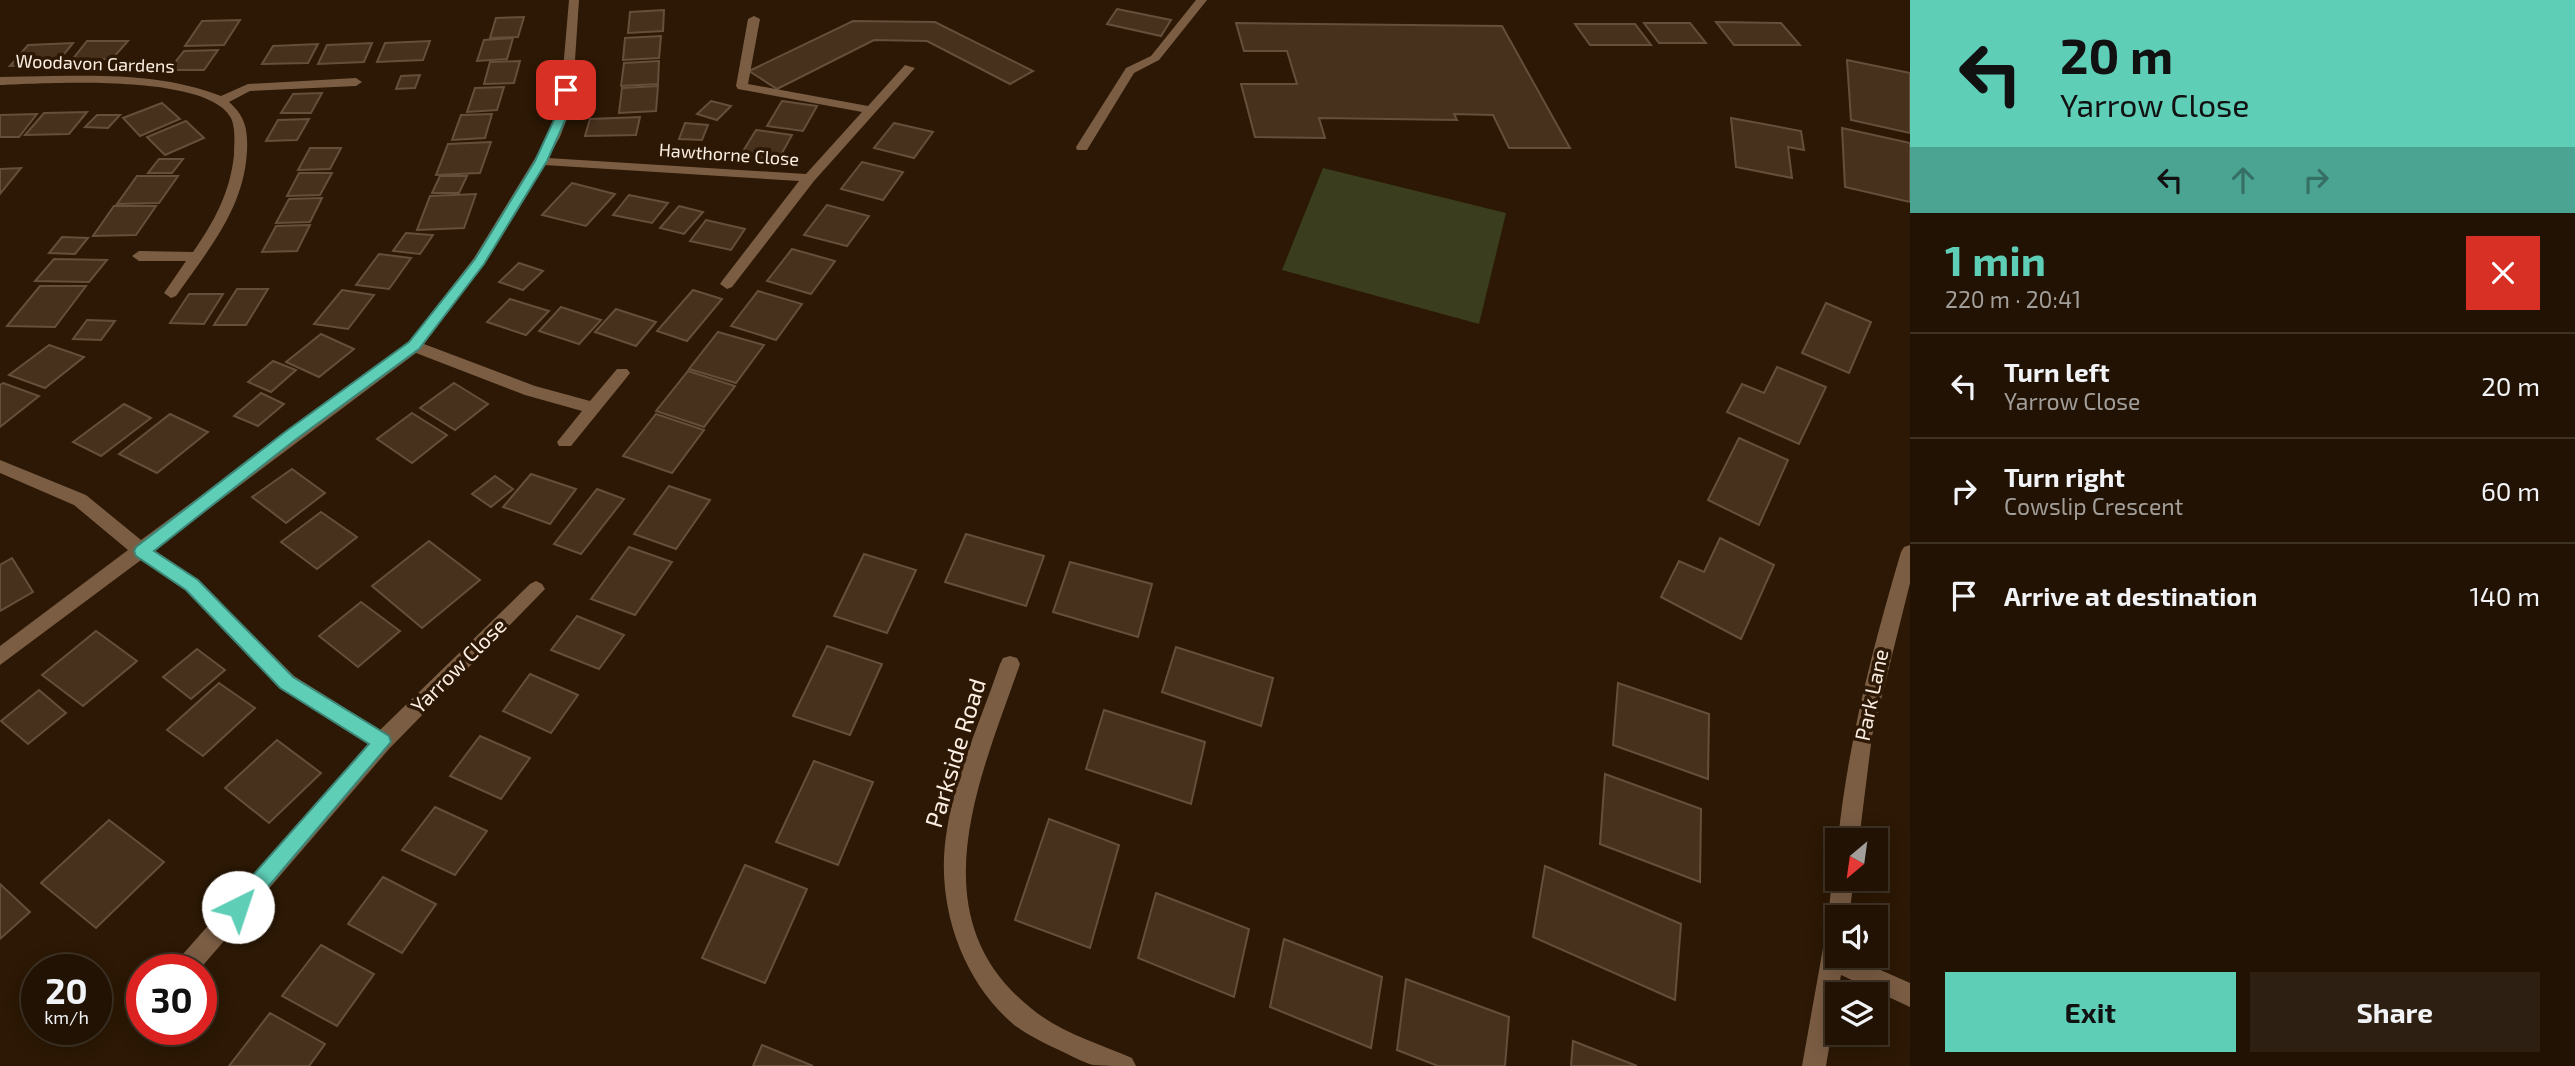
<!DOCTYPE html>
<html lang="en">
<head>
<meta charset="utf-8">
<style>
	body { margin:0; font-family:"Exo 2",sans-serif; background:#2d2012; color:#f1f3f6; height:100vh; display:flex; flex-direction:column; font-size:26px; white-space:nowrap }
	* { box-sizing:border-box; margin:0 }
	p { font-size:23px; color:#a29e9a }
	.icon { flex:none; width:38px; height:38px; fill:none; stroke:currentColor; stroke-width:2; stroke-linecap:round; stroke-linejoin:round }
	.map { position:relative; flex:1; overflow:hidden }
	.drawer { display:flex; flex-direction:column; background:#211203; width:665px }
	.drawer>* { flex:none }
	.top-card { background:#5eceb7; color:#111; overflow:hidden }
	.needle { width:46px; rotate:209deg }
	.tools { position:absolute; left:1825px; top:828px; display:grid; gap:14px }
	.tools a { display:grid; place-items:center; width:63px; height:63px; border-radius:0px; background:#211203; box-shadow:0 4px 18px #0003,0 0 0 2px #3e3225; font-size:35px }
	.speed { position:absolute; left:21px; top:954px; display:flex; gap:14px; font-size:35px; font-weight:700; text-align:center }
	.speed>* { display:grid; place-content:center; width:91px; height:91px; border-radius:50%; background:#211203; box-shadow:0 4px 18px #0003,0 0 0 2px #3e3225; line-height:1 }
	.speed small { font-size:18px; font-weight:400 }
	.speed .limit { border:10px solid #d22; background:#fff; color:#111 }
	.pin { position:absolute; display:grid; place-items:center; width:60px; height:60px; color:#fff; margin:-30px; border-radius:14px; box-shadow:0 4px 10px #0006 }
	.me { position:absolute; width:77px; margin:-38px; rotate:41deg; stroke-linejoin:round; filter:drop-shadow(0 0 5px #0008) }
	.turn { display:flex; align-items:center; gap:24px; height:147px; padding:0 35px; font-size:32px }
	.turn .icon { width:91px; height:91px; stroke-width:2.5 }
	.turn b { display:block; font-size:49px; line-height:60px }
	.lanes { display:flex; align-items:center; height:66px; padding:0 35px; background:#0003; justify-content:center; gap:35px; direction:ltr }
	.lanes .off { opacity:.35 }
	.round { display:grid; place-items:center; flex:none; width:74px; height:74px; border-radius:0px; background:#2d2012 }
	.headline { display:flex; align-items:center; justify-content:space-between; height:119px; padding:0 35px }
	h1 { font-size:42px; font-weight:700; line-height:52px; color:#5eceb7 }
	.action { display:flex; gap:14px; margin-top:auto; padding:14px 35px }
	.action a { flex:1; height:80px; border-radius:0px; background:#5eceb7; color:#111; font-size:28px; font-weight:700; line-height:80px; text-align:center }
	.action a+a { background:#2d2012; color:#f1f3f6 }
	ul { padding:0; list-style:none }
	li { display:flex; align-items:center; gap:21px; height:105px; padding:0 35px; border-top:2px solid #3e3225 }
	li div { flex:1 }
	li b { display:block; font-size:26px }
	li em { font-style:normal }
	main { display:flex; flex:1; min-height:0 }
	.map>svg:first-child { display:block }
</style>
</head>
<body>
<main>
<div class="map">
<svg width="1910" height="1066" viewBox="0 0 1910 1066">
	<rect width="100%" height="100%" fill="#2c1804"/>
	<path fill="#3a3e1e" d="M1323 168 1506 213 1479 324 1282 270Z"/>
	<g fill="#47311d" stroke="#664f3a" stroke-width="2">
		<path d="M1117 9 1171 20 1161 36 1107 24Z"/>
		<path d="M664 10 663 31 628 33 630 12Z"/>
		<path d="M524 17 518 37 490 38 496 18Z"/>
		<path d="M240 20 224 45 185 46 202 21Z"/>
		<path d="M853 21 935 22 1033 71 1010 84 927 41 874 40 777 89 749 71Z"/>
		<path d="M1716 22 1781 23 1800 45H1734Z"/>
		<path d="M1236 23 1502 26 1570 148H1509L1493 115 1454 114 1457 120 1319 118 1325 138 1255 137 1241 84H1297L1287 51H1244Z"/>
		<path d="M1644 23H1690L1706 43H1659Z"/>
		<path d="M1575 24H1635L1651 45H1590Z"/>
		<path d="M661 36 659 58 623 60 625 38Z"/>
		<path d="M513 38 507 59 477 61 484 40Z"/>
		<path d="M87 41H128L112 59 72 60Z"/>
		<path d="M430 41 423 60 377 62 385 43Z"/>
		<path d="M73 43 56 64 10 66 28 45Z"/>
		<path d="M372 43 364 62 318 64 327 45Z"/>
		<path d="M318 44 308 63 262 64 273 46Z"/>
		<path d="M218 50 204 70H169L184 51Z"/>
		<path d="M1847 60 1910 73V133L1851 120Z"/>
		<path d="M520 61 514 83 484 84 490 62Z"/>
		<path d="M659 61 658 84 621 86 624 63Z"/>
		<path d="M420 75 415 88 396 89 401 76Z"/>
		<path d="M658 86 656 111 619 113 622 88Z"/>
		<path d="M504 87 497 110 467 112 475 88Z"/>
		<path d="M322 93 311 113H281L293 94Z"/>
		<path d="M711 101 731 106 717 120 697 114Z"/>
		<path d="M782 101 817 106 803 131 767 126Z"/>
		<path d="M162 103 180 119 140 136 123 118Z"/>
		<path d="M87 112 69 134 25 135 44 113Z"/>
		<path d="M37 114 19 137H0V115Z"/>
		<path d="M492 114 485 138 452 140 461 115Z"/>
		<path d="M97 115H120L108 128 85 127Z"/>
		<path d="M640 117 636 135 585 136 590 119Z"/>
		<path d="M1731 118 1801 131 1804 150 1788 147 1792 178 1736 167Z"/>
		<path d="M309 119 297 140 266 141 278 120Z"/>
		<path d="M186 121 204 138 165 155 147 137Z"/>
		<path d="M685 123 708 125 702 140 679 139Z"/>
		<path d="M894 123 933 132 914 158 874 148Z"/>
		<path d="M1842 128 1910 143V202L1845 187Z"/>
		<path d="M756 130 792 135 777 162 740 156Z"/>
		<path d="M491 142 480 173 436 175 448 144Z"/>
		<path d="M310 148H341L330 169 298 170Z"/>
		<path d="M159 159H183L172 173H148Z"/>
		<path d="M862 162 903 172 883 200 841 189Z"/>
		<path d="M21 168 0 194V169Z"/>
		<path d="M299 173H332L320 195 287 196Z"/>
		<path d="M137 176H178L159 203 117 204Z"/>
		<path d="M440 176H467L459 193H432Z"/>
		<path d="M572 183 615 194 586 226 542 215Z"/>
		<path d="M476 194 464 228 417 230 430 196Z"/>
		<path d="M629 195 668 203 652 223 613 215Z"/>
		<path d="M322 198 310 222 276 223 289 199Z"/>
		<path d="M827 205 869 216 847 246 804 235Z"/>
		<path d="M114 206H156L136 235 93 236Z"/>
		<path d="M679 206 703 212 684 234 660 228Z"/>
		<path d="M706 220 745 229 731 250 690 241Z"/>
		<path d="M310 225 297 251 262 252 276 226Z"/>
		<path d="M406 233 433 235 420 254 393 251Z"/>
		<path d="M62 237 88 238 75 254 49 253Z"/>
		<path d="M792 249 835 261 811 294 767 281Z"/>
		<path d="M379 254 411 258 389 289 356 285Z"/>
		<path d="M54 259 107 260 89 282 35 281Z"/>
		<path d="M519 263 543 271 523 290 499 282Z"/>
		<path d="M40 286H86L55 327 7 326Z"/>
		<path d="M237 289H268L246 325H214Z"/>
		<path d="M342 290 374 295 348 329 314 324Z"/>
		<path d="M693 290 722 299 687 341 657 331Z"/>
		<path d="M758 291 802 304 776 340 731 326Z"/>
		<path d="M189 294H223L204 324 170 323Z"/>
		<path d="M510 299 549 311 526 335 487 322Z"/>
		<path d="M1826 303 1871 322 1849 373 1802 353Z"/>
		<path d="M561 307 601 320 579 344 539 331Z"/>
		<path d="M616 309 656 322 636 346 595 332Z"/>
		<path d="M87 320 115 321 101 340 73 339Z"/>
		<path d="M718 332 764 345 736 383 689 369Z"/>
		<path d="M321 334 354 349 319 377 286 362Z"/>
		<path d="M49 345 84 357 45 388 9 375Z"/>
		<path d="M273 361 296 370 271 392 248 382Z"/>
		<path d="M1777 367 1826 387 1799 444 1727 412 1742 384 1764 393Z"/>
		<path d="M688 371 735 386 704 427 656 411Z"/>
		<path d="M3 383 39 396 0 427V385Z"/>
		<path d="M454 383 488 404 455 430 420 408Z"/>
		<path d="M261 393 284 404 258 426 234 416Z"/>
		<path d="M124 404 151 418 101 456 73 442Z"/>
		<path d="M412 413 447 435 412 463 377 439Z"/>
		<path d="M170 414 208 432 157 473 119 454Z"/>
		<path d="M656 414 704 430 672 473 623 456Z"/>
		<path d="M1739 438 1788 460 1759 525 1708 500Z"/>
		<path d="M292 469 325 493 286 523 252 497Z"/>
		<path d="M531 474 576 489 550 524 503 507Z"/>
		<path d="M495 476 513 489 491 507 472 494Z"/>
		<path d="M669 486 710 500 676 549 634 534Z"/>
		<path d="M597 489 624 499 581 554 554 544Z"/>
		<path d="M321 512 357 537 317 569 281 542Z"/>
		<path d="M966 534 1044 556 1026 606 945 582Z"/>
		<path d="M1720 538 1774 565 1741 639 1661 597 1679 561 1704 572Z"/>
		<path d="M429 541 480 580 422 628 372 586Z"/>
		<path d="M629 547 672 562 635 615 591 599Z"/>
		<path d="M864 554 916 570 887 633 834 616Z"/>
		<path d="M12 558 33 592 0 611V565Z"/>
		<path d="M1070 562 1152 584 1138 637 1053 612Z"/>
		<path d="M361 602 400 631 358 667 319 636Z"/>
		<path d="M577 616 624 635 599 669 551 650Z"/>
		<path d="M96 631 137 661 83 706 42 675Z"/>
		<path d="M827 646 882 664 850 735 793 716Z"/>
		<path d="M1176 647 1273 678 1261 726 1162 692Z"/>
		<path d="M197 649 225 670 191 699 163 677Z"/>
		<path d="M530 674 578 695 551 733 503 711Z"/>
		<path d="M219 683 255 708 203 756 167 730Z"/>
		<path d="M1618 683 1709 714 1708 779 1613 745Z"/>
		<path d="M39 690 66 713 28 744 1 721Z"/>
		<path d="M1104 710 1205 742 1191 804 1086 769Z"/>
		<path d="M480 736 530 758 501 799 450 776Z"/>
		<path d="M277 740 321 773 269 823 225 788Z"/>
		<path d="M814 761 873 782 838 865 776 842Z"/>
		<path d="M1605 774 1701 809 1700 882 1600 844Z"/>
		<path d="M435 807 487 831 455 875 402 850Z"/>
		<path d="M1049 819 1119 845 1090 948 1015 920Z"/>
		<path d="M109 820 164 862 96 928 41 883Z"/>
		<path d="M745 865 807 889 765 983 702 958Z"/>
		<path d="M1545 866 1681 924 1675 1000 1533 937Z"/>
		<path d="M383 877 436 904 402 953 348 924Z"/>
		<path d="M0 884 30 912 0 939Z"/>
		<path d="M1156 893 1249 929 1234 997 1138 958Z"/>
		<path d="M1284 939 1382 977 1371 1048 1270 1007Z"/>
		<path d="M321 945 374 974 337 1026 282 996Z"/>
		<path d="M1406 979 1509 1017 1505 1066H1438L1397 1050Z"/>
		<path d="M270 1013 325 1044 309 1066H229Z"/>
		<path d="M1573 1041 1637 1066H1571Z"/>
		<path d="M762 1045 813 1066H753Z"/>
	</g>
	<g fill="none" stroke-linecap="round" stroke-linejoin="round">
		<g fill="#7b5d44" fill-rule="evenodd">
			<path d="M569 0H579L572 105 560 137 548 158 806 174 862 112 738 89 736 86 748 19 754 16 760 19 748 84 868 106 905 65 915 68 814 181 732 287 727 289 720 284 722 281 799 181 544 165 484 264 424 344 535 386 590 401 617 369H627L630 373 627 377 571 446H559L557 442 582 411 525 395 416 353 154 550 198 580 294 676 380 730 530 584 536 581 542 584 545 589 389 749 199 970H173L176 962 368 744 280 688 186 590 141 560 0 665V646L128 550 74 505 0 473V460L86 495 141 540 409 342 474 258 548 137 560 105Z"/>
			<path d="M1196 0H1207L1159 60 1134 73 1087 150H1077L1076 147 1126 68 1151 56Z"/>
			<path d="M54 76C111 75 167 75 221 96L248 84 356 78 362 82 356 86 250 91 229 102C245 116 248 129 247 151 244 209 208 250 176 296L171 298 164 293 186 261H139L132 256 139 251 193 252C214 222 230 193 234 155 234 144 236 129 231 118 208 73 46 83 0 85V77Z"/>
			<path d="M1910 545V583L1872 736 1859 840H1838C1848 742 1873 647 1901 552L1904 547Z"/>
			<path d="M1010 656 1017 658 1020 664C981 776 915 917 1032 1009 1060 1032 1099 1044 1132 1058L1136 1066C1123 1066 1106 1066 1093 1065 1082 1062 1070 1055 1059 1050 1044 1043 1027 1035 1013 1024 961 979 936 904 946 836 954 777 981 720 1000 664L1003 658Z"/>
			<path d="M1838 869V878H1854L1849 917H1838V956H1849L1910 983V1007L1841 975 1826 1066H1802L1828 920 1832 878Z"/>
		</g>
	</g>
	<path fill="#5eceb7" stroke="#3d8677" stroke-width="2" d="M566 86 572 90V105L547 161 484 264 419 349 295 440 154 551 198 580 293 677 389 736 391 742 245 914 238 917 231 914 228 907 231 900 369 744 280 688 186 590 136 556 134 551 136 547 285 432 409 342 475 259 535 161 561 105V90Z"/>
	<g text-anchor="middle" stroke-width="7" stroke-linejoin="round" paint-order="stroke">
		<g font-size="18" fill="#fceee2" stroke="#2c1804">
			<text transform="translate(95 64) rotate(2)" y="6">Woodavon Gardens</text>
			<text transform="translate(729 155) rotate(4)" y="6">Hawthorne Close</text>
		</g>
		<g font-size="21" fill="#fceee2" stroke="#2c1804">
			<text transform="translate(459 666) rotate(-45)" y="7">Yarrow Close</text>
			<text transform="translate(1872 695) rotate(-78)" y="7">Park Lane</text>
		</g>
		<g font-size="24" fill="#fceee2" stroke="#2c1804">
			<text transform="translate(956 753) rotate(-73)" y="8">Parkside Road</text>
		</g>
	</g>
</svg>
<div class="tools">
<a><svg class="needle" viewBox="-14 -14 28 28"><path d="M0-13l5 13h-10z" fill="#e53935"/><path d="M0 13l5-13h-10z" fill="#a29e9a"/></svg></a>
<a><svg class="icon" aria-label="sound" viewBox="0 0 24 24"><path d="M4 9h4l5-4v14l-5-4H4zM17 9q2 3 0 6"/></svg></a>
<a><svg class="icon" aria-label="layers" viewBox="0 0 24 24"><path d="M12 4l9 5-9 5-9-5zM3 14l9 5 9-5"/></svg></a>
</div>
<div class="speed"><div>20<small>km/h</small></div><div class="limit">30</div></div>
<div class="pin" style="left:566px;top:90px;background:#d93025"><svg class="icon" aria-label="arrive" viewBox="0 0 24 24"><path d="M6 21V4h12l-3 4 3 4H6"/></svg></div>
<svg class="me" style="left:238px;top:907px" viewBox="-20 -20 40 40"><circle r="19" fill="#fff"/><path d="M0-13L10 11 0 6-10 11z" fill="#5eceb7"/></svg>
</div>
<section class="drawer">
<div class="top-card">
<div class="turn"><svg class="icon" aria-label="left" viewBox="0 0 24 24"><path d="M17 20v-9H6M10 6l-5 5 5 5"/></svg><div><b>20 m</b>Yarrow Close</div></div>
<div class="lanes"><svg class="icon" aria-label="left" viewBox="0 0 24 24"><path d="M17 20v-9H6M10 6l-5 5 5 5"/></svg><svg class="icon off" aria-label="ahead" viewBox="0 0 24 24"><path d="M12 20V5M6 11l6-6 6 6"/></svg><svg class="icon off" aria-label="right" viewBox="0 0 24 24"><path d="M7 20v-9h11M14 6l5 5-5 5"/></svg></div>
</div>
<div class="headline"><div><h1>1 min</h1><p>220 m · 20:41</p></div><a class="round" style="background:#d93025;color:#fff"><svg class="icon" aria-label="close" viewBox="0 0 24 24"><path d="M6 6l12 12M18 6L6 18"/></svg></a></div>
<ul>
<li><svg class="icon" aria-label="left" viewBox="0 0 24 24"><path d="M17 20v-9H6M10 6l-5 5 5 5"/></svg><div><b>Turn left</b><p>Yarrow Close</p></div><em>20 m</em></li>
<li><svg class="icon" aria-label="right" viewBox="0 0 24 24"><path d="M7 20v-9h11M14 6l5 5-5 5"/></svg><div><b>Turn right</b><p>Cowslip Crescent</p></div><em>60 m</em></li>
<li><svg class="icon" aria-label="arrive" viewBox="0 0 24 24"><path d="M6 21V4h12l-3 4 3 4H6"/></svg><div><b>Arrive at destination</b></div><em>140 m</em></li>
</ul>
<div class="action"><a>Exit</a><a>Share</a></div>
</section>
</main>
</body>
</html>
